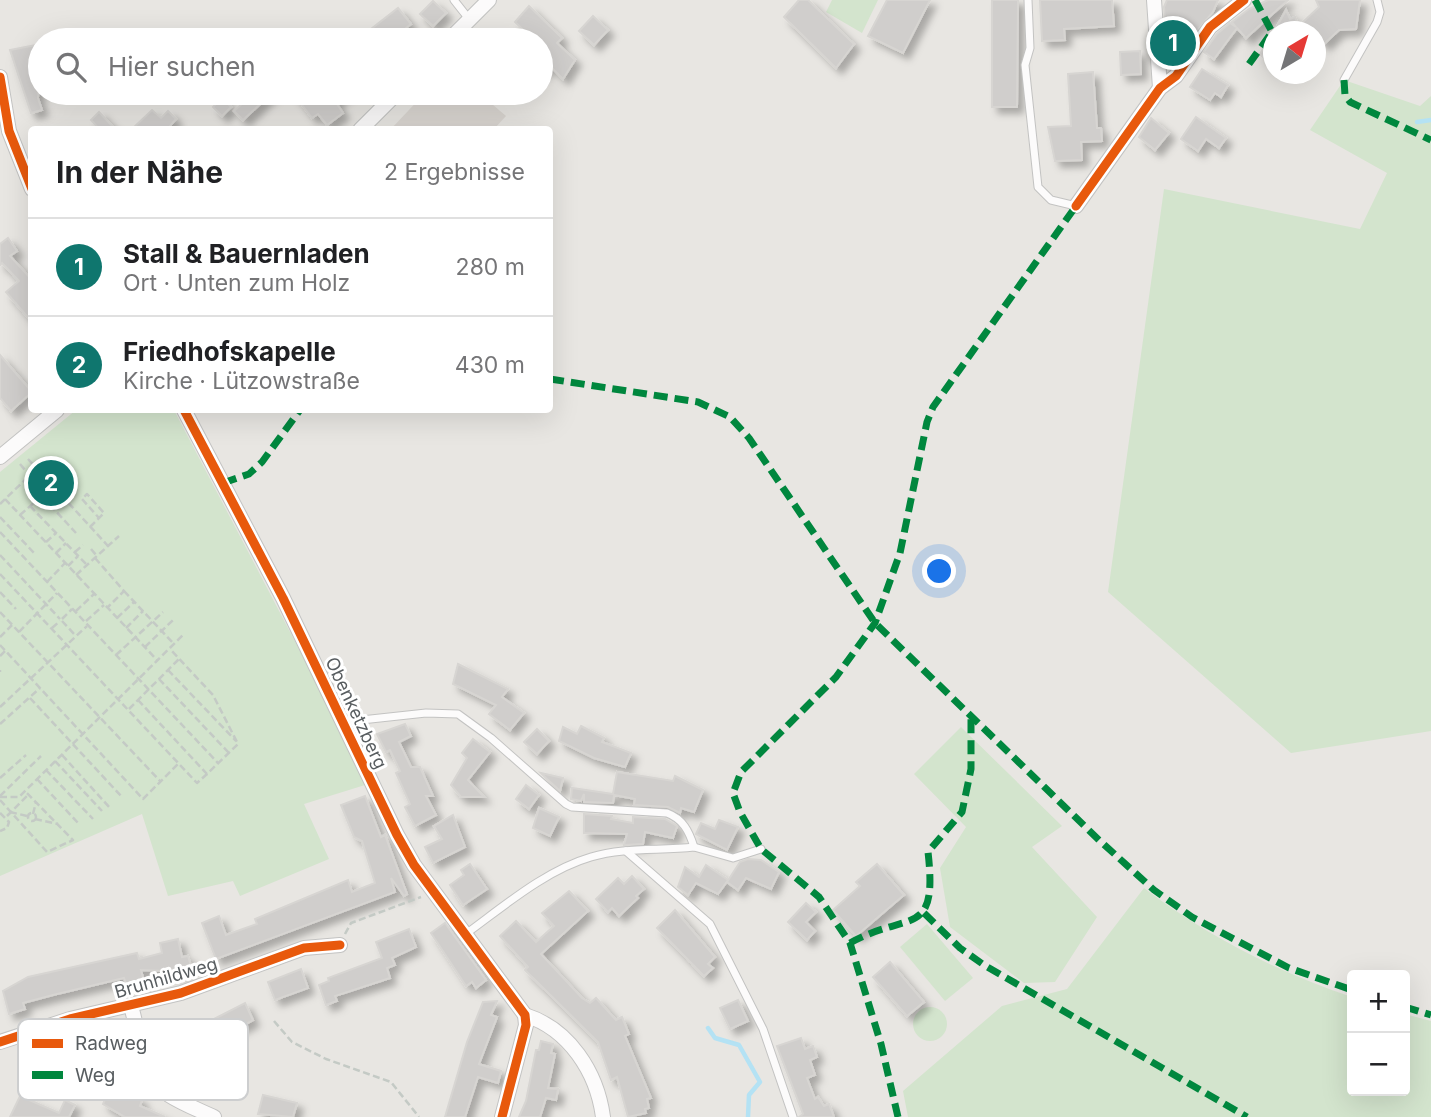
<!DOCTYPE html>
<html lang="de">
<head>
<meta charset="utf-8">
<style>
	body { margin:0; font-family:Inter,sans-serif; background:#f2f2f2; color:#202124 }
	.controls { position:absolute; right:21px; bottom:21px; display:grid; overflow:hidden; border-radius:7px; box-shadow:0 7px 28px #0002 }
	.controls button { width:63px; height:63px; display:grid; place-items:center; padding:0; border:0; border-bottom:2px solid #e0e0e0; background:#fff; color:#202124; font:35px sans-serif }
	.compass { position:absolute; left:1263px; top:21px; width:63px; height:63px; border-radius:50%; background:#fff; box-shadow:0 7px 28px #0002; rotate:38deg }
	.you { position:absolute; left:940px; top:572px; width:24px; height:24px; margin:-18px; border:5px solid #fff; border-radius:50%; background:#1a73e8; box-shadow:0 0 0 10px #1a73e833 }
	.badge { display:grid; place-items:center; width:46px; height:46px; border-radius:50%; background:#0f766e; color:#fff; font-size:23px; font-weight:700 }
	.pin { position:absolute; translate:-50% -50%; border:4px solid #fff; box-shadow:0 2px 7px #0006 }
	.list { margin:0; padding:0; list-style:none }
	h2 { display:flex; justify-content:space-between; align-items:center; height:91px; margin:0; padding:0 28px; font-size:30px }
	h2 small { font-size:23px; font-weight:400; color:#757577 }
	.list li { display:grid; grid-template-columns:46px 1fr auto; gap:21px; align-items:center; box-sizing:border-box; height:98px; padding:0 28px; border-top:2px solid #e0e0e0 }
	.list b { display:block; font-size:26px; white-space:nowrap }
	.list p { margin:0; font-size:23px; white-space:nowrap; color:#757577 }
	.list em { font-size:23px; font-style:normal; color:#757577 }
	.icon { flex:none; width:38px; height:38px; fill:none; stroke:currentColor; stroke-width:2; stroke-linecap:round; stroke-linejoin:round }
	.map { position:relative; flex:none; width:1431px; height:1117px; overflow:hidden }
	.search { position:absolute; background:#fff; box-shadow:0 7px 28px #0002; left:28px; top:28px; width:525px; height:77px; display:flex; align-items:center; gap:18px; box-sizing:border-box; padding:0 24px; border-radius:38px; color:#757577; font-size:26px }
	.panel { position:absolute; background:#fff; box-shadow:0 7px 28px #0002; left:28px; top:126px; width:525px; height:287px; border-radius:7px }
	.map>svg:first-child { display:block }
</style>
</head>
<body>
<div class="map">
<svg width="1431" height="1117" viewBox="0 0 1431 1117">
	<defs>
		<filter id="shadow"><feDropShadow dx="6" dy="6" stdDeviation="3.5" flood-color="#0004"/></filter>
	</defs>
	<rect width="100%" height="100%" fill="#e8e6e2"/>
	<polygon fill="#dad6d1" points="425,93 479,93 506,116 494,129 391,129"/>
	<g fill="#d3e4cd">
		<polygon points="832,0 878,0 862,33 826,12"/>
		<polygon points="1344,80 1420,106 1431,96 1431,731 1291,753 1108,592 1164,189 1360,229 1387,173 1310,130"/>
		<polygon points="76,410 174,410 335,718 365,785 304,804 329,859 240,896 233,881 168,896 142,814 0,876 0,472"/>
		<polygon points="961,727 1062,826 1032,847 1097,917 1055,982 1024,983 950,927 940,868 966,827 914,774"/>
		<path d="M1144 888C1207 936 1277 972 1352 997V1091H1405V1014L1431 1021V1117H908L903 1091 1002 1006 1067 989Z"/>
		<polygon points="927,924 973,978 945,1001 900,947"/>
		<circle cx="930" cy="1024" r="17"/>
	</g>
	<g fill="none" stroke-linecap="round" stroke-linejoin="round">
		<g stroke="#b4e2f4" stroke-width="4.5">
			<polyline points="1417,122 1431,120"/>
			<polyline points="708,1028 715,1038 739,1045 760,1082 749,1095 748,1117"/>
		</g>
	</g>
	<g fill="#d0cecc" stroke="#d7d5d2" stroke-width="2" filter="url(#shadow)">
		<polygon points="799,0 808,0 854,44 836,68 784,17"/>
		<polygon points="887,0 930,0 903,53 868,36"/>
		<polygon points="992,0 1018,0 1017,107 992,107"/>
		<polygon points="1040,0 1112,0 1114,26 1064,29 1065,40 1042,41"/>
		<polygon points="1167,0 1218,0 1213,12 1191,38 1182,32 1176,55 1167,52 1169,31 1166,30 1164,7"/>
		<polygon points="1268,0 1288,0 1246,38 1237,28 1214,59 1204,52 1217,34 1230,23 1236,27 1232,22 1249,9"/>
		<polygon points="1316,0 1360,0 1356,29 1339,30 1324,44 1303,22 1319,7"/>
		<polygon points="433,1 446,13 433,26 420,14"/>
		<polygon points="529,6 562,38 557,43 575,60 563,79 549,65 541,73 541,40 534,40 515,22"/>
		<polygon points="398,8 411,24 391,40 372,40 366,33"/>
		<polygon points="1286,10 1290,19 1295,17 1301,32 1274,32"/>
		<polygon points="593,16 608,30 594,45 579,31"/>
		<polygon points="1273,32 1273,68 1260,54"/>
		<polygon points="36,45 40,68 38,98 42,110 31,113 10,50"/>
		<polygon points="1140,51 1141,74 1121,75 1120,52"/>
		<polygon points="1202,69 1228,85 1221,97 1215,93 1210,100 1190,87"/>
		<polygon points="1093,72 1097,128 1101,128 1102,141 1081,142 1082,160 1055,161 1048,127 1071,126 1068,74"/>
		<polygon points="254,93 272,93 243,120 234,111"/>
		<polygon points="293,93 346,93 335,101 343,113 327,125 318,114 312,118"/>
		<polygon points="222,98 231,107 222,116 213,107"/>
		<polygon points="152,110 161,118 168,111 176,119 170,126 173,130 131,130"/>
		<polygon points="99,112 116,130 100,130 91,120"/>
		<polygon points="1196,117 1226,138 1219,148 1206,139 1198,151 1181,139"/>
		<polygon points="1151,118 1169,133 1155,150 1139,137"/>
		<polygon points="8,238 17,251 10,256 32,280 32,322 6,292 19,281 2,263 0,265 0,244"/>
		<polygon points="0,355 32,392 11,411 0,398"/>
		<polygon points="49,465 68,487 53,501 34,479"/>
		<polygon points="458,664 508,689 502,697 524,713 510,730 489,714 496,705 453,684"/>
		<polygon points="405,724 411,736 399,742 411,767 420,767 433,796 426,796 436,815 415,826 405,807 410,804 396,773 400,771 390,750 386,752 377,734"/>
		<polygon points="581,726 604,738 602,742 631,753 625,767 594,758 559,741 563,727 577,734"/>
		<polygon points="537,729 549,741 537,754 524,742"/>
		<polygon points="473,739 490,752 468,780 484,797 461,797 451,785 467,758 462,753"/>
		<polygon points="617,772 673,781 675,776 703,790 694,812 681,808 680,813 668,807 634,805 635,799 614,795 613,803 584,802 584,794 581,801 571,799 572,788 613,794"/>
		<polygon points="541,773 563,778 560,791 547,779"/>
		<polygon points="526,785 539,795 529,809 516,799"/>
		<polygon points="365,796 381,837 385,835 407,894 404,896 391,878 395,892 216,959 202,923 219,916 226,935 257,924 255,919 348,880 352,892 375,883 362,841 354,837 341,805"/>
		<polygon points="539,808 559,817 550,836 533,828"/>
		<polygon points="584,814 612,816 611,819 633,823 633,817 665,819 677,826 673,838 645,832 643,844 624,845 627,834 584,833"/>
		<polygon points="453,815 465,847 433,863 425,847 442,839 434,826"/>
		<polygon points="719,820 738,827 727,850 696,834 701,823 715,829"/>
		<polygon points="748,859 761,860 779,872 771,889 746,878 738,890 727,882 740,862"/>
		<polygon points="470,864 487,889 463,905 450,885 464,875 461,870"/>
		<polygon points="877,864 904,895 856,936 833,910 860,886 856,882"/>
		<polygon points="706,865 728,880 718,894 696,883 688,895 678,887 685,867 699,877"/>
		<polygon points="632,876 644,889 636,896 638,898 619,916 612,908 608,912 596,899 618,878 624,884"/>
		<polygon points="569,891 588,911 541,954 582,998 590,1003 596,998 616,1020 622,1017 629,1034 625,1036 651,1098 647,1099 649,1108 645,1109 646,1113 628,1117 617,1077 611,1080 598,1042 525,970 528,967 500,936 516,921 536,942 554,926 542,913"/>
		<polygon points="806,903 816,912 806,922 815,931 807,940 788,922"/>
		<polygon points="675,910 715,957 708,964 713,968 704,976 657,928"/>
		<polygon points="445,923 486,980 476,988 472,982 466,986 431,933"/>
		<polygon points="409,929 416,947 392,958 395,965 387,968 390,978 335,996 337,1001 326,1005 319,985 329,981 328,978 382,958 376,942"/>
		<polygon points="178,939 182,957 188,956 191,966 184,968 185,972 166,975 165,971 141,970 144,981 126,984 124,978 53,995 23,1003 25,1009 9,1014 3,991 28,977 137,953 139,959 162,953 160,943"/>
		<polygon points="890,962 924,1002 907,1016 873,977"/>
		<polygon points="301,969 308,988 275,1000 268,982"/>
		<polygon points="738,1000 748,1021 730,1029 720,1008"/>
		<polygon points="497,1001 491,1015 497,1017 479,1064 501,1071 498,1083 478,1077 465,1117 445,1117 467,1042 483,1002"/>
		<polygon points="245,1003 253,1020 223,1037 214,1019"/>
		<polygon points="801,1038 805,1049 813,1046 817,1057 810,1060 815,1075 807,1078 815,1099 818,1097 824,1106 829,1104 834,1117 799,1117 803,1114 777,1046"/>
		<polygon points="541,1041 553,1044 551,1053 555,1054 548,1088 558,1089 556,1100 546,1098 540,1117 519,1117 526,1101 536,1050 539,1050"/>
		<polygon points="111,1086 142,1100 140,1106 165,1117 125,1117 103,1104"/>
		<polygon points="263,1095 297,1103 293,1117 258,1114"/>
		<polygon points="20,1096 59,1113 65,1100 75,1105 69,1117 10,1117"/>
	</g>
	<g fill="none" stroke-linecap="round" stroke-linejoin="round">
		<g stroke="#c3c3c2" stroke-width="9">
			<g id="lane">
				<polyline points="454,0 469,19"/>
				<polyline points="1028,0 1030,48 1025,65 1038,187 1051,200 1076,206"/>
				<polyline points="1344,80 1377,22 1380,12 1377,0"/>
				<path d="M343 722 426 713 458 714 491 738 566 804 572 807 667 813C683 819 689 831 694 847 660 851 624 847 591 857 546 870 504 906 467 933"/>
				<polyline points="694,847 733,858 761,849"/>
				<polyline points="626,851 710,924 763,1029 793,1117"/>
			</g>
		</g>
		<g stroke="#c3c3c2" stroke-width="16">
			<g id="street">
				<polyline points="1154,0 1160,88"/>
				<polyline points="449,40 489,0"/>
				<polyline points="0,77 9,131 32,189"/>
				<polyline points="360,130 397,93"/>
				<polyline points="1076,206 1160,88 1176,76 1210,27 1244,0"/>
				<polyline points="184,410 283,598 397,835 414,865 525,1015 526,1025 502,1117"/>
				<polyline points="0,457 57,410"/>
				<path d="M131 1006C139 1034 144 1077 169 1095 183 1104 199 1110 214 1117"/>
				<path d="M525 1015C569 1029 597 1072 603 1117"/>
				<polyline points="0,1042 70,1019 181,993 304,948 340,945"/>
			</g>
		</g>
		<g stroke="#c4cac5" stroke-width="2.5" stroke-dasharray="7 3.5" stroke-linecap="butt">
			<polyline points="28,459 41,473"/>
			<polyline points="20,464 54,505 63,497 108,546"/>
			<polyline points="5,499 157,660"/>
			<polyline points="0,504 28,477"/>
			<polyline points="54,505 52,507 76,533"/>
			<polyline points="30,506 87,565"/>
			<polyline points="20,515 44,494"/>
			<polyline points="0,517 35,554"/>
			<polyline points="90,527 104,513 87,494 82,499 99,518"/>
			<polyline points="0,532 218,763"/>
			<polyline points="46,542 56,533"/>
			<polyline points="91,549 97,556"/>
			<polyline points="75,552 83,545"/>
			<polyline points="56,553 66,543"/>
			<polyline points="0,555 60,619"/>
			<polyline points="95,558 124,591 108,607"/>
			<polyline points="68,566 78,556"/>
			<polyline points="0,574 197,783 207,774"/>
			<polyline points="76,575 119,536"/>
			<polyline points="47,582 65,563"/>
			<polyline points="124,591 174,644"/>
			<polyline points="0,592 16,609"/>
			<polyline points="76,611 94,594"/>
			<polyline points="0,612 161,782"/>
			<polyline points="117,618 134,602"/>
			<polyline points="62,619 72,609"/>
			<polyline points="62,621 76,636"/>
			<polyline points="86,621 104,605"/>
			<polyline points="52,628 60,621"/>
			<polyline points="126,628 143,611"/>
			<polyline points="19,632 57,593"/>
			<polyline points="0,637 12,625"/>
			<polyline points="0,645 143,799 179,763"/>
			<polyline points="145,647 173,620"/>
			<polyline points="116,655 163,612"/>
			<polyline points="0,656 5,651"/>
			<polyline points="0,670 0,672"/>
			<polyline points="168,670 236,741"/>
			<polyline points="159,679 229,753"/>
			<polyline points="30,698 122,797"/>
			<polyline points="138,700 207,774 238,744 213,695 170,649"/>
			<polyline points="0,707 87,626"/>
			<polyline points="129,709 180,658"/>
			<polyline points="0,724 40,688"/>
			<polyline points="62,755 110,808"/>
			<polyline points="55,761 102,811"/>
			<polyline points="46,770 93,819"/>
			<polyline points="0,778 26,755"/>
			<polyline points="37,779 79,824"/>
			<polyline points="0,796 41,756"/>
			<polyline points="0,797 19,797 184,634"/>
			<polyline points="0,800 47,852 73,840 25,791"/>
			<polyline points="10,812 27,816"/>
			<polyline points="0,813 9,822 7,828 0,831"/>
			<circle cx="32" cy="817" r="4"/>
			<polyline points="33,814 36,802"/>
			<polyline points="7,816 29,794"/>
			<polyline points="35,819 58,824"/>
			<polyline points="345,934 351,923 421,897"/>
			<polyline points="274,1021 292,1042 326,1059 391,1082 419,1117"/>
		</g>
		<use href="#lane" stroke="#fcfbfb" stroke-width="7"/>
		<use href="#street" stroke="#fcfbfb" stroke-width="14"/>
		<g stroke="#00873e" stroke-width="7" stroke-dasharray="14 7" stroke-linecap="butt">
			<polyline points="1249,64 1272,32 1255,0"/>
			<polyline points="1344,80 1345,95 1350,102 1431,140"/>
			<polyline points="550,379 698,402 730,417 749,438 875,623 1099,840 1154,890 1192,917 1289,968 1352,990"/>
			<polyline points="223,483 249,474 262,462 300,410"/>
			<polyline points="924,913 960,948 984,965 1247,1117"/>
			<path d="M850 943C909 910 938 940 928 852L962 812 971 769V715"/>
			<polyline points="1405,1007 1431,1015"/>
			<polyline points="898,1117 881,1044 850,943 819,897 761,849 740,812 733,793 741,772 836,677 875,623 900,553 927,422 933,407 1076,206"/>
		</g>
		<g stroke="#fff" stroke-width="13">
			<g id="cycleway">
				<polyline points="0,77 9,131 32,189"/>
				<polyline points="1076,206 1160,88 1176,76 1210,27 1244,0"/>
				<polyline points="184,410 283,598 397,835 414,865 525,1015 526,1025 502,1117"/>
				<polyline points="0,1042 70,1019 181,993 304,948 340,945"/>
			</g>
		</g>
		<use href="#cycleway" stroke="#e8590c" stroke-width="9"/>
	</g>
	<g text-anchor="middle" stroke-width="6" stroke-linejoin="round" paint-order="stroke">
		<g font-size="18" fill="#585d60" stroke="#fff">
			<text transform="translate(356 713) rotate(65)" y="6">Obenketzberg</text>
			<text transform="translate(166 978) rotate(-16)" y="6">Brunhildweg</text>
		</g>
	</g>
	<rect x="18" y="1019" width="230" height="81" rx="10" fill="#fff" stroke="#cdcecf" stroke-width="2"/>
	<rect x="32" y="1039" width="31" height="9" fill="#e8590c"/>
	<rect x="32" y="1071" width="31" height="8" fill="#00873e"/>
	<g font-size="19" fill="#585d60">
		<text x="75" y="1050">Radweg</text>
		<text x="75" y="1082">Weg</text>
	</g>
</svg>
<div class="controls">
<button>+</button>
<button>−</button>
</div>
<svg class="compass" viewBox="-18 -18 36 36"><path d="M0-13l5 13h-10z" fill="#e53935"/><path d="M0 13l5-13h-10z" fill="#757577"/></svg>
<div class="you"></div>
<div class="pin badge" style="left:1173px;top:43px">1</div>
<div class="pin badge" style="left:51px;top:483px">2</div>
<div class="search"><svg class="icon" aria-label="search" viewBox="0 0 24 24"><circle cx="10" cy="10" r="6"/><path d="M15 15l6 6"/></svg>Hier suchen</div>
<section class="panel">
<h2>In der Nähe<small>2 Ergebnisse</small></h2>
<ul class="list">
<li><span class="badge">1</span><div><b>Stall &amp; Bauernladen</b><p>Ort · Unten zum Holz</p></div><em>280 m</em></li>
<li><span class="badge">2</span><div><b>Friedhofskapelle</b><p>Kirche · Lützowstraße</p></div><em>430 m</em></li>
</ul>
</section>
</div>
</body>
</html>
